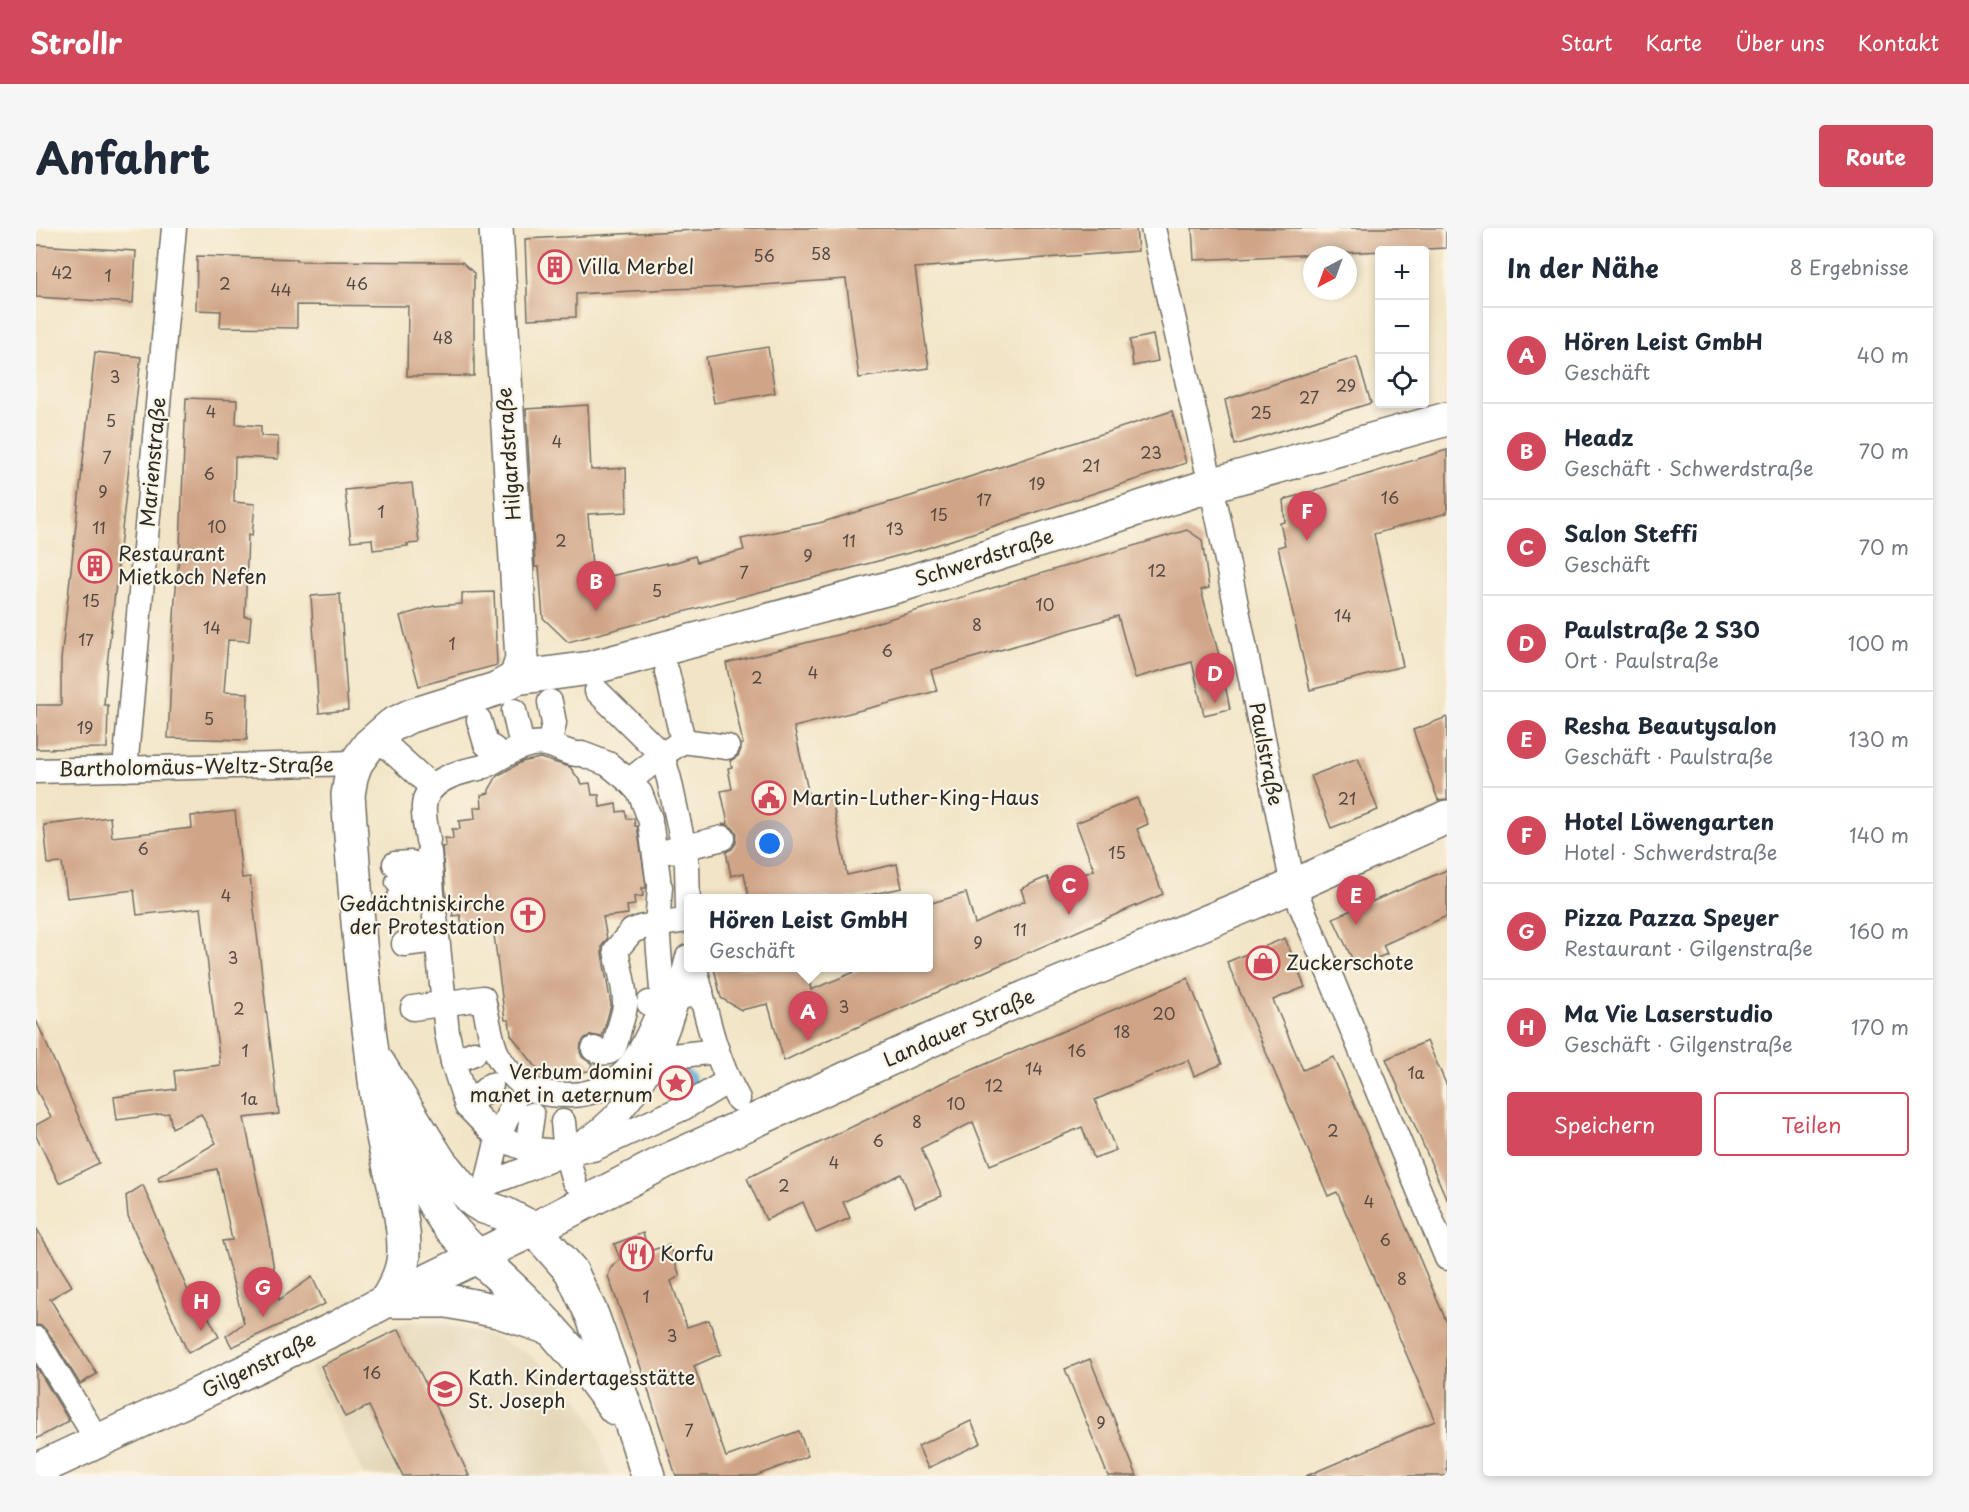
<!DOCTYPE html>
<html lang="de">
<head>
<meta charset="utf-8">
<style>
	body { margin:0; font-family:"Playpen Sans",sans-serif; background:#f6f6f7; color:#1f2937 }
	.controls { position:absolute; right:18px; top:18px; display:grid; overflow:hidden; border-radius:6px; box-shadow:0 3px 9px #0003 }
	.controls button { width:54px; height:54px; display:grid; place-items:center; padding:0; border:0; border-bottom:2px solid #e0e1e3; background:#fff; color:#1f2937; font:30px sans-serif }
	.compass { position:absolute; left:1267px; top:18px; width:54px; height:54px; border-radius:50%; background:#fff; box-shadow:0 3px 9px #0003; rotate:221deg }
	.you { position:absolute; left:734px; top:616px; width:21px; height:21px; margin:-15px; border:4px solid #fff; border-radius:50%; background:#1a73e8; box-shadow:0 0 0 9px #1a73e833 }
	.badge { display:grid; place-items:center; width:39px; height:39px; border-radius:50%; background:#d1495b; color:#fff; font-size:20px; font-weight:700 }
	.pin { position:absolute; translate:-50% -50px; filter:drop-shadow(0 2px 3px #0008) }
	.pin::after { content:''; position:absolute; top:32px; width:21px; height:18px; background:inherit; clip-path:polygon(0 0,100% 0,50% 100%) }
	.popup { position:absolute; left:648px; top:666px; width:249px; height:78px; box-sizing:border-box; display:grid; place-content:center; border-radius:6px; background:#fff; filter:drop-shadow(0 2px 4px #0005); font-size:20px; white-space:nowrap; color:#747a83 }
	.popup b { font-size:22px; color:#1f2937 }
	.popup::after { content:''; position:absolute; left:50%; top:100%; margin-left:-12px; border:12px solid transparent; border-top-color:#fff }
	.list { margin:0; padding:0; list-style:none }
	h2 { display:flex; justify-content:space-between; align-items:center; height:78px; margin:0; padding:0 24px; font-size:26px }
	h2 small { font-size:20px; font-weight:400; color:#747a83 }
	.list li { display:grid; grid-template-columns:39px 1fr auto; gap:18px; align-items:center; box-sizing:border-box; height:96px; padding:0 24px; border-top:2px solid #e0e1e3 }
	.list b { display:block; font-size:22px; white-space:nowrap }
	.list p { margin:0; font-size:20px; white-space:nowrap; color:#747a83 }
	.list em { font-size:20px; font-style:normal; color:#747a83 }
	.actions { display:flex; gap:12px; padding:18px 24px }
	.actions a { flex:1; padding:14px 0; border:2px solid #d1495b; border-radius:6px; text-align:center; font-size:21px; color:#d1495b }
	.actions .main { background:#d1495b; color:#fff }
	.icon { flex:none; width:33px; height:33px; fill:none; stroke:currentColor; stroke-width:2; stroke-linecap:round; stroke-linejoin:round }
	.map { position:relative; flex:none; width:1411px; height:1248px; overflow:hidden; border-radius:6px }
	header { display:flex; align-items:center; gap:36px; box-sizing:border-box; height:84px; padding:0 30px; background:#d1495b; color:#fff }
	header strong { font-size:28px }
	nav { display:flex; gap:33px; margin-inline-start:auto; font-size:21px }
	.intro { display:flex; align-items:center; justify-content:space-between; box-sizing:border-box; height:144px; padding:0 36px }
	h1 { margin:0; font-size:42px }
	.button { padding:15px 27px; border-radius:6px; background:#d1495b; color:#fff; font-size:21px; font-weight:700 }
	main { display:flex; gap:36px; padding:0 36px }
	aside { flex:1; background:#fff; border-radius:6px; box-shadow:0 3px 9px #0003 }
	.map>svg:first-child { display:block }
</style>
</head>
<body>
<header>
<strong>Strollr</strong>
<nav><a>Start</a><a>Karte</a><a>Über uns</a><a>Kontakt</a></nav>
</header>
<div class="intro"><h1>Anfahrt</h1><a class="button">Route</a></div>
<main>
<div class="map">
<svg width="1411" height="1248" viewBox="0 0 1411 1248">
	<rect width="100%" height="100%" fill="#fcf5e5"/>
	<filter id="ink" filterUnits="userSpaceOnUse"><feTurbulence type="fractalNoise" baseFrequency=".0167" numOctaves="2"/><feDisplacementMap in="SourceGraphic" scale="12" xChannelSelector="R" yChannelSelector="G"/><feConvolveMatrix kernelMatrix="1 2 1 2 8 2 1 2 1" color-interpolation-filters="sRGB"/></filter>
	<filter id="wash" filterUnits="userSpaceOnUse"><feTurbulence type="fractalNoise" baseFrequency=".008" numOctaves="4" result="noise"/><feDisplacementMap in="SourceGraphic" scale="24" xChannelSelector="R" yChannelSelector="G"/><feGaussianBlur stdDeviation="1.35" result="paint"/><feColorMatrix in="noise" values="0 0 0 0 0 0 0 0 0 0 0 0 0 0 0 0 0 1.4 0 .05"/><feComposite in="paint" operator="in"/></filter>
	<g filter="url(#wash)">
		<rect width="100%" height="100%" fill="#f2e5c7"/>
		<g fill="#e3d6b7">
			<polygon points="371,1094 412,1096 458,1110 492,1126 520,1148 545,1174 559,1200 575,1248 328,1248 275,1140"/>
			<polygon points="0,1115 62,1214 0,1242"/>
		</g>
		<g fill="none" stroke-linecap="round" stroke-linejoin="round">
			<path stroke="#56add3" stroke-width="9" d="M628 838 645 841 655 849C658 867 645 875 631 863V856"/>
		</g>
		<g id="blocks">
			<g fill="#d0a486">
				<polygon points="698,0 1100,0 1102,23 879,40 893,140 823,150 810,51 697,59 635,61 540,66 540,89 492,91 489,11"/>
				<polygon points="1156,0 1410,0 1410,20 1158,32"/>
				<polygon points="0,17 100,23 97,75 0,69"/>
				<polygon points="161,28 261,31 261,33 426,34 438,45 438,148 371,148 372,78 261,77 261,100 184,99 185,83 160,82"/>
				<polygon points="1117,107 1122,133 1097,138 1094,112"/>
				<polygon points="732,119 739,165 678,175 670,129"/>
				<polygon points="59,124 105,129 71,437 68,477 72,477 71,520 0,521 0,477 25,477 25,432"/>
				<polygon points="1321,129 1335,175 1199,217 1189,172"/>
				<polygon points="150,170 201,172 200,196 225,198 225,208 242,209 242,231 199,229 198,274 219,276 216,308 212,307 209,389 215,389 213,413 192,412 188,464 212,465 211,512 132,510 139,371 144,318"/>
				<polygon points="552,177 555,242 590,240 591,284 552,286 557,352 631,335 631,337 659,328 661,334 708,322 705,311 783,295 875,268 1136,183 1150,235 888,321 532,414 507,390 503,339 499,339 490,181"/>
				<polygon points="1411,222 1411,285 1338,306 1367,438 1274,462 1242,319 1249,317 1244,295 1249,294 1247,272"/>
				<polygon points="376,255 383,315 371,316 372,318 337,322 336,311 315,313 309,262"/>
				<polygon points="1151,302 1166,312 1173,360 1165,362 1183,427 1194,481 1168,487 1156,434 1099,450 1082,388 895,442 901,463 758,499 774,572 795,567 811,647 861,636 866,660 818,670 713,670 708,645 695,648 690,624 696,621 700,615 701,606 697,600 692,597 686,596 692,595 685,563 696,561 692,540 696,539 694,533 702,528 705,521 705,516 707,516 690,435 809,405 809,404"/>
				<polygon points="458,364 461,437 383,458 364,388 398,378 426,376 426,365"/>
				<polygon points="304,366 312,482 283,485 275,368"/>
				<polygon points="1411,489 1411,571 1402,572 1377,502"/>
				<polygon points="504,530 534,539 546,556 554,555 556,567 563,567 564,579 580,576 581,584 589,583 591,591 598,590 599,598 601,598 610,657 610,660 606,660 607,668 598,669 599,677 591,678 592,686 567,689 571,711 566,718 566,725 575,777 566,809 555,807 549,810 545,816 544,824 546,829 556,836 553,843 507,848 475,807 473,792 469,792 457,699 434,703 434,694 426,696 424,687 417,688 416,680 411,681 406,619 410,618 409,610 417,611 416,601 424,601 423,593 439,591 438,579 446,579 445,567 453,565 453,562 461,548 486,534"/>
				<polygon points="1322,530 1342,582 1295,600 1275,548"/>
				<polygon points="1101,570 1112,596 1101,601 1127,666 787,814 748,833 732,776 705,782 685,770 678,740 771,740 775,762 828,740 892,740 892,676 930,665 939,696 989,673 985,661 997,655 1011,649 1016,660 1058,642 1040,595"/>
				<polygon points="199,583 206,650 214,649 243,886 208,890 232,1005 243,1072 276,1049 289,1076 196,1119 190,1108 208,1095 186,1013 196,1012 181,941 123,953 122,949 180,915 165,886 136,900 133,885 81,892 78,869 140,861 138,843 184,837 165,680 101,687 98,662 31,670 26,635 12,636 8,597 74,589 76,609 156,600 155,588"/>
				<polygon points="1411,642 1411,688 1347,717 1351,726 1320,739 1297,690"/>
				<polygon points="1249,710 1269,759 1237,772 1267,842 1298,829 1411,1095 1411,1248 1270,1248 1399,1193 1301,964 1292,968 1191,734"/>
				<polygon points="1152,750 1186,836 1158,848 1152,832 1059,872 1080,922 1058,930 1046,899 954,937 937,894 885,920 906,968 879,979 865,946 807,974 814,990 780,1005 767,974 730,992 711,950 910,853"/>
				<polygon points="0,792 63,935 23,955 0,908 0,897 15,889 0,861"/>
				<polygon points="1391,813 1411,858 1411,972 1350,831"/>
				<polygon points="107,957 152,1063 157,1060 183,1109 152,1125 92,988 90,968"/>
				<polygon points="0,1000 36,1058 14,1071 61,1146 44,1156 12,1104 6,1098 0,1097"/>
				<polygon points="607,1005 613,1023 633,1017 644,1048 635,1053 651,1099 673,1092 685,1126 658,1138 690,1229 763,1203 772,1228 719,1248 640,1248 605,1140 572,1048 575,1040 584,1031 578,1016"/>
				<polygon points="363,1101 394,1165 433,1248 367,1248 333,1178 309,1189 285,1138"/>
				<polygon points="1054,1131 1101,1248 1072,1248 1029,1141"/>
				<polygon points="0,1138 33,1193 0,1211"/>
				<polygon points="935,1193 945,1215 892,1240 882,1218"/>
			</g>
		</g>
	</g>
	<g filter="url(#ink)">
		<use href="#blocks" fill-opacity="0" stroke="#716c62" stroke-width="1.5"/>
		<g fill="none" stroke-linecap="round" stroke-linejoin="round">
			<g stroke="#716c62" stroke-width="27">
				<g id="street">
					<polyline points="1117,0 1183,293 1257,658 1411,1030"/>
					<polyline points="561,463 626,527 633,551 648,620 651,637 652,680"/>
					<polyline points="514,474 518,495 516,504"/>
					<polyline points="478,483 483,505"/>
					<polyline points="443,492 450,516 458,521"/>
					<polyline points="647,513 691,519"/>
					<polyline points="354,521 396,559"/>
					<polyline points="546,526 572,536 593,553 626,527 647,513 631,444"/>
					<path d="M449 538C469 528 490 510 514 517 524 520 530 525 541 526"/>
					<polyline points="89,541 138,0"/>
					<polyline points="0,543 320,535"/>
					<polyline points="593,553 604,565 614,591"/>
					<polyline points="615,599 622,650"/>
					<path d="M392 612C390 601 387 589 388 578 390 552 422 544 443 540"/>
					<polyline points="633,623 687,610"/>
					<polyline points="393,624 397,678"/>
					<polyline points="359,636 375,635"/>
					<polyline points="362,654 377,652"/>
					<polyline points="363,671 379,669"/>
					<polyline points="399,689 411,805 417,834 431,878 462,910 491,921 530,925 557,921 649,879 692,853"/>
					<polyline points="368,716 401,712"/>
					<path d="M661 748C671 790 680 832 702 871"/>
					<polyline points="613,775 627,775 621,697 624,659"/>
					<path d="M377 780 447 770C450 785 453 800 457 815 462 835 483 859 503 864 513 867 525 867 535 867 556 866 575 858 589 844 606 825 616 797 627 775L665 763"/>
					<path d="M558 821C578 831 579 818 583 801 585 794 588 786 589 778 590 762 583 739 580 722L596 703 607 699 652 692"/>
					<polyline points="613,826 619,830 681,823"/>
					<polyline points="417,834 438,825"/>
					<polyline points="431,878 455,857"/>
					<polyline points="527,894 530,925 538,953"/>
					<polyline points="491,921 496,887"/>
					<path d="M451 956C477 946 504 937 528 925 605 889 634 806 652 729"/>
					<polyline points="451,956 462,910 477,876"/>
					<polyline points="0,1111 62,1213"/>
				</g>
			</g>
			<g stroke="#716c62" stroke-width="36">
				<g id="secondary">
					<polyline points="460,0 486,431 480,450"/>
					<polyline points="342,835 404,934 422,956 438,973 448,979 469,986 498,1001 535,1043 556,1087 600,1209 612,1248"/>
					<path d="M357 904C378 932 389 966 410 994 431 1021 463 1047 488 1072 521 1105 551 1141 579 1180"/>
					<path d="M350 1073C360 1056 368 1042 368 1022 368 981 352 942 346 902 341 876 339 851 336 825 325 740 318 653 312 567L315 549 320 535 333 517 356 497 374 488 460 461 480 450 555 440 868 356 1175 257 1411 191"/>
					<polyline points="358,1073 412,1073 462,1083 510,1099"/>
					<polyline points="0,1242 148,1173 302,1099 350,1073 498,1001 628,934 967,779 1257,658 1411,589"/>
				</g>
			</g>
			<use href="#street" stroke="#fff" stroke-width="24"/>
			<use href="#secondary" stroke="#fff" stroke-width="33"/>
		</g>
	</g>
	<defs>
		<g id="building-ring" transform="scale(1.725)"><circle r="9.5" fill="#fcf5e5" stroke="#d1495b" stroke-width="1.5"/><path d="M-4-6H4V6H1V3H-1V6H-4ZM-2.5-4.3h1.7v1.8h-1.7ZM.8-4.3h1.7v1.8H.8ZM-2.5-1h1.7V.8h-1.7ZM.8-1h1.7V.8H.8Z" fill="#d1495b"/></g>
		<g id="civic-ring" transform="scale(1.725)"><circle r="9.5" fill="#fcf5e5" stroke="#d1495b" stroke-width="1.5"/><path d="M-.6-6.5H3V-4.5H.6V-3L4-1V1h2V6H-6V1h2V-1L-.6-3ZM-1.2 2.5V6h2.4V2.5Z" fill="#d1495b"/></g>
		<g id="church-ring" transform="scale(1.725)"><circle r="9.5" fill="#fcf5e5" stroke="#d1495b" stroke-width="1.5"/><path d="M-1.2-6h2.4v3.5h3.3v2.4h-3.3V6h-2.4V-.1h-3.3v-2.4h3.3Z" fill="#d1495b"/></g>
		<g id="shop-ring" transform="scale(1.725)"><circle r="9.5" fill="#fcf5e5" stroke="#d1495b" stroke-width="1.5"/><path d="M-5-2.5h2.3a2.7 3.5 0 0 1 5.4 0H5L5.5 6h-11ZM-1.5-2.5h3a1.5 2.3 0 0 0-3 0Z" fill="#d1495b"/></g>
		<g id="sight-ring" transform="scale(1.725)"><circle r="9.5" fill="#fcf5e5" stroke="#d1495b" stroke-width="1.5"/><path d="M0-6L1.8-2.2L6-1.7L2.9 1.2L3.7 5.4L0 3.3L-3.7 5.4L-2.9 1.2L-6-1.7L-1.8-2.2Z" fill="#d1495b"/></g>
		<g id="restaurant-ring" transform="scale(1.725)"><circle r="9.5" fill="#fcf5e5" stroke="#d1495b" stroke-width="1.5"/><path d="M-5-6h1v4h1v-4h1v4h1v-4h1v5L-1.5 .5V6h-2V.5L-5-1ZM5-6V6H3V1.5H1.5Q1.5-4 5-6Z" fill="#d1495b"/></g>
		<g id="school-ring" transform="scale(1.725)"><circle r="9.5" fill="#fcf5e5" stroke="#d1495b" stroke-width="1.5"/><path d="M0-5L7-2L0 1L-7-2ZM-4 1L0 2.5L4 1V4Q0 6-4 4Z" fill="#d1495b"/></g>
	</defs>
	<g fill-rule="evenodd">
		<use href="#building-ring" x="519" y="39"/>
		<use href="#building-ring" x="59" y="338"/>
		<use href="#civic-ring" x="733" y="570"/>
		<use href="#church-ring" x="492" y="687"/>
		<use href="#shop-ring" x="1227" y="735"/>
		<use href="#sight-ring" x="640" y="855"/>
		<use href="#restaurant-ring" x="601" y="1026"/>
		<use href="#school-ring" x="409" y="1161"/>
	</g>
	<g text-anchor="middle" stroke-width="4.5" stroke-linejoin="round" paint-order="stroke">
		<g font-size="16" fill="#544942">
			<text x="785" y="32">58</text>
			<text x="728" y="34">56</text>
			<text x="26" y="51">42</text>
			<text x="72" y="54">1</text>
			<text x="189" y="62">2</text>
			<text x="321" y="62">46</text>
			<text x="245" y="68">44</text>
			<text x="407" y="116">48</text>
			<text x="79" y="155">3</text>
			<text x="1310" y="164">29</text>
			<text x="1273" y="176">27</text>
			<text x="175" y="190">4</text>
			<text x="1225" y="191">25</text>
			<text x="75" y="199">5</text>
			<text x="521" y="220">4</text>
			<text x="1115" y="231">23</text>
			<text x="71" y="236">7</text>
			<text x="1055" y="244">21</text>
			<text x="173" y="252">6</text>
			<text x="1001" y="262">19</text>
			<text x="67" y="270">9</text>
			<text x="1354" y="276">16</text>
			<text x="948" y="278">17</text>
			<text x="345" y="290">1</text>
			<text x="903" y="293">15</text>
			<text x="181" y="305">10</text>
			<text x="63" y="306">11</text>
			<text x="859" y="307">13</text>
			<text x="525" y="319">2</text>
			<text x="813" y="319">11</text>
			<text x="772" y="334">9</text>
			<text x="1121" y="349">12</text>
			<text x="708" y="351">7</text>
			<text x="621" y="369">5</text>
			<text x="55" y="379">15</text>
			<text x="1009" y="383">10</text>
			<text x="1307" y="394">14</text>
			<text x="941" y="403">8</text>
			<text x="176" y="406">14</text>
			<text x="50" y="418">17</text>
			<text x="416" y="422">1</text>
			<text x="851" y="429">6</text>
			<text x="777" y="451">4</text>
			<text x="721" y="456">2</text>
			<text x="173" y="497">5</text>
			<text x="49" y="506">19</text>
			<text x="1311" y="577">21</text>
			<text x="107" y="627">6</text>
			<text x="1081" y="631">15</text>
			<text x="190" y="674">4</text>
			<text x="984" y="708">11</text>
			<text x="942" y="721">9</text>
			<text x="197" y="736">3</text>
			<text x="808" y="785">3</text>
			<text x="203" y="787">2</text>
			<text x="1128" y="792">20</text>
			<text x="1086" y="810">18</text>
			<text x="209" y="829">1</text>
			<text x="1041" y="829">16</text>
			<text x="998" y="847">14</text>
			<text x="1380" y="851">1a</text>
			<text x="958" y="864">12</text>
			<text x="213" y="877">1a</text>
			<text x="920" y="882">10</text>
			<text x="881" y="900">8</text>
			<text x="1297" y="909">2</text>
			<text x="842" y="919">6</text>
			<text x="798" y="941">4</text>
			<text x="748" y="964">2</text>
			<text x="1333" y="980">4</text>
			<text x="1349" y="1018">6</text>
			<text x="1366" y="1057">8</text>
			<text x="610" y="1075">1</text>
			<text x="636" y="1114">3</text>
			<text x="336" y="1151">16</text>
			<text x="1065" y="1201">9</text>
			<text x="653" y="1209">7</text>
		</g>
		<g font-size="20" fill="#2b2b2b" stroke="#fcf5e5" text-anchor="start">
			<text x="542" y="46">Villa Merbel</text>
			<text x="82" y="333">Restaurant<tspan x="82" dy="23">Mietkoch Nefen</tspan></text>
			<text x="756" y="577">Martin-Luther-King-Haus</text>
			<text x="469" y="683" text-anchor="end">Gedächtniskirche<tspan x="469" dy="23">der Protestation</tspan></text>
			<text x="1250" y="742">Zuckerschote</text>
			<text x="617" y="851" text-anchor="end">Verbum domini<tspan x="617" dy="23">manet in aeternum</tspan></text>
			<text x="624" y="1033">Korfu</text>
			<text x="432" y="1157">Kath. Kindertagesstätte<tspan x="432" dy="23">St. Joseph</tspan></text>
		</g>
		<g font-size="20" fill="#2b2b2b" stroke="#fcf5e5">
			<text transform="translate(473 226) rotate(-94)" y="7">Hilgardstraße</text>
			<text transform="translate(117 234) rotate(-85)" y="7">Marienstraße</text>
			<text transform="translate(948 330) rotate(-18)" y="7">Schwerdstraße</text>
			<text transform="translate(1230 526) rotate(79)" y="7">Paulstraße</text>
			<text transform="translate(160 539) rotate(-1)" y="7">Bartholomäus-Weltz-Straße</text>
			<text transform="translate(923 800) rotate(-24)" y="7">Landauer Straße</text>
			<text transform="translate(223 1137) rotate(-26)" y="7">Gilgenstraße</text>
		</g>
	</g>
</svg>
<div class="controls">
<button>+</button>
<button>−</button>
<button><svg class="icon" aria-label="locate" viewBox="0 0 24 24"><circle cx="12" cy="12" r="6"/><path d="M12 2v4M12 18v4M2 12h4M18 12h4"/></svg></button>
</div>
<svg class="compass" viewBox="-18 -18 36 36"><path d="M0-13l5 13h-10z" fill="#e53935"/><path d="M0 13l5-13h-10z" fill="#747a83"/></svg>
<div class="you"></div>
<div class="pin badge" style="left:772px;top:813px">A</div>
<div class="popup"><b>Hören Leist GmbH</b>Geschäft</div>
<div class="pin badge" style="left:560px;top:383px">B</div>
<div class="pin badge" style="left:1033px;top:687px">C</div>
<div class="pin badge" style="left:1179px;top:475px">D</div>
<div class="pin badge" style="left:1320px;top:697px">E</div>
<div class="pin badge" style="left:1271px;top:313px">F</div>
<div class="pin badge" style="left:227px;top:1089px">G</div>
<div class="pin badge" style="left:165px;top:1103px">H</div>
</div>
<aside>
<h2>In der Nähe<small>8 Ergebnisse</small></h2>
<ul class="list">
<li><span class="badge">A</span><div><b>Hören Leist GmbH</b><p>Geschäft</p></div><em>40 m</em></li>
<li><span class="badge">B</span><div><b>Headz</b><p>Geschäft · Schwerdstraße</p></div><em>70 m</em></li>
<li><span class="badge">C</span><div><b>Salon Steffi</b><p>Geschäft</p></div><em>70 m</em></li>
<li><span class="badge">D</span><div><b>Paulstraße 2 S30</b><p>Ort · Paulstraße</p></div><em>100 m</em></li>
<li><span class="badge">E</span><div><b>Resha Beautysalon</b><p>Geschäft · Paulstraße</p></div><em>130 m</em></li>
<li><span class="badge">F</span><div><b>Hotel Löwengarten</b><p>Hotel · Schwerdstraße</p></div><em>140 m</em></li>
<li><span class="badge">G</span><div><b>Pizza Pazza Speyer</b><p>Restaurant · Gilgenstraße</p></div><em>160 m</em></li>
<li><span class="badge">H</span><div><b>Ma Vie Laserstudio</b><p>Geschäft · Gilgenstraße</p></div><em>170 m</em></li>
</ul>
<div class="actions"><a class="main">Speichern</a><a>Teilen</a></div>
</aside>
</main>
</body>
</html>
